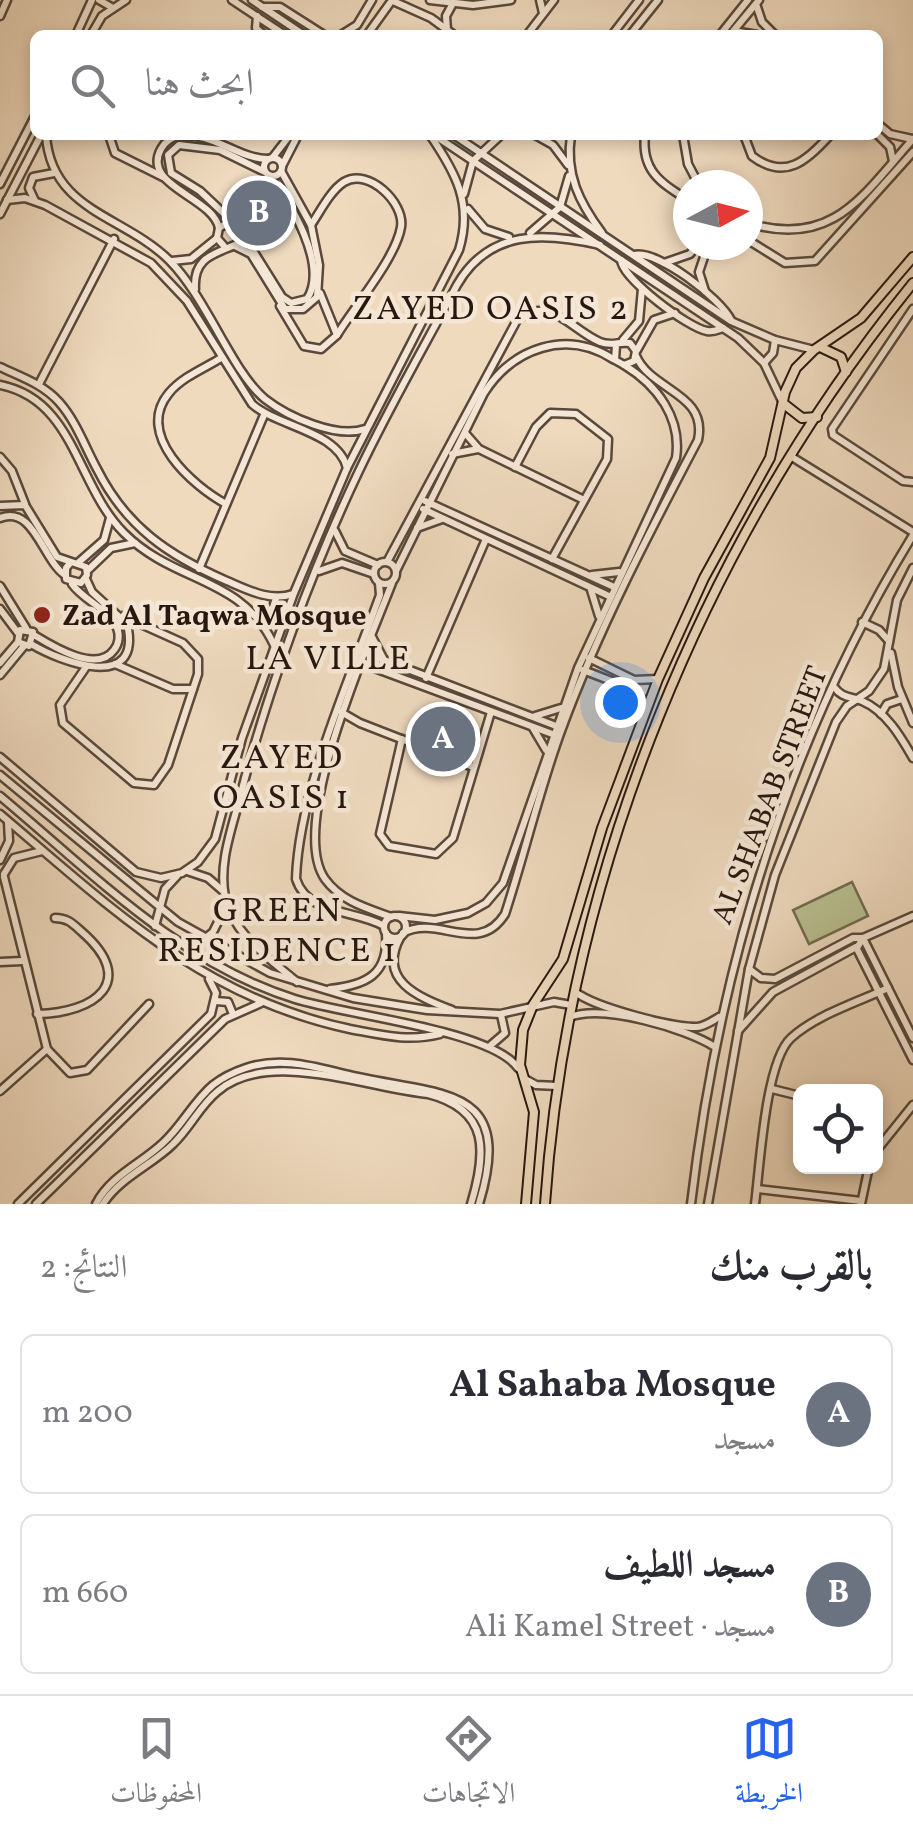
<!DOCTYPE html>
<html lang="ar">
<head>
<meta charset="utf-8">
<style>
	body { margin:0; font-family:Vollkorn,Amiri,serif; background:#f7f7f7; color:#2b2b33; direction:rtl }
	.controls { position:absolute; right:30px; bottom:30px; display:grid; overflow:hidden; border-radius:15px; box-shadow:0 5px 15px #0003 }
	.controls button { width:90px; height:90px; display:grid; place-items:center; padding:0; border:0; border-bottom:2px solid #e1e1e2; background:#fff; color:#2b2b33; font:50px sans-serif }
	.compass { position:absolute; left:673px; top:170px; width:90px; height:90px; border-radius:50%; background:#fff; box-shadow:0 5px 15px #0003; rotate:83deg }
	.you { position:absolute; left:620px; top:702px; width:35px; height:35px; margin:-25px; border:8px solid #fff; border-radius:50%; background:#1a73e8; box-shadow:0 0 0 15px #1a73e833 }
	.badge { display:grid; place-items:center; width:65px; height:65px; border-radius:50%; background:#2563eb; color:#fff; font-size:32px; font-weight:700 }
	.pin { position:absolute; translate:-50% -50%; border:5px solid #fff; box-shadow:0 2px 10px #0006 }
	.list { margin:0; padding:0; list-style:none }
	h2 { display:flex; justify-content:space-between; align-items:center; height:130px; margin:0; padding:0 40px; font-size:42px }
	h2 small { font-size:32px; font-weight:400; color:#7c7c81 }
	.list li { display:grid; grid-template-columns:65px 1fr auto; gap:30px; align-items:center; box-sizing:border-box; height:160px; margin:0 20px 20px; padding:0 20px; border:2px solid #e1e1e2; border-radius:15px }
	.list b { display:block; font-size:38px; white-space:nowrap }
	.list p { margin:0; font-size:32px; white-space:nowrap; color:#7c7c81 }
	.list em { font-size:32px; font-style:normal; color:#7c7c81 }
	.icon { flex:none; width:55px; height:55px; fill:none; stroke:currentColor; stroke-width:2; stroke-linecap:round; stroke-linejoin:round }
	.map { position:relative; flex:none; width:913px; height:1204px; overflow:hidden; direction:ltr }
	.search { position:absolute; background:#fff; box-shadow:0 5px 15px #0003; left:30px; right:30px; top:30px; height:110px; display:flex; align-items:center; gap:25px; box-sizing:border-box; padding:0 35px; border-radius:15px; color:#7c7c81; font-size:38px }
	.sheet { height:490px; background:#fff }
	nav { display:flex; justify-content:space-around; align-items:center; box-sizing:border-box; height:140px; border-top:2px solid #e1e1e2; background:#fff; font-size:28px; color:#7c7c81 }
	nav a { display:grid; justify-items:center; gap:5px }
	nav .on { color:#2563eb }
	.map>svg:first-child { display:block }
</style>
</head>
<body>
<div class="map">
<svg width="913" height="1204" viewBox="0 0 913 1204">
	<rect width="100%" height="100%" fill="#efdabe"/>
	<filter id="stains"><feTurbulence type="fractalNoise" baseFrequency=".002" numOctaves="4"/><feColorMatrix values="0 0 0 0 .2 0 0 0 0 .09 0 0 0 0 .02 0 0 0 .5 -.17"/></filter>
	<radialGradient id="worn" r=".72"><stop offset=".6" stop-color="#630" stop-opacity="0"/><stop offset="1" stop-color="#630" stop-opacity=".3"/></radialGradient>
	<polygon fill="#b9c092" stroke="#706c50" stroke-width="2.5" points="852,882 868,916 809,944 793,910"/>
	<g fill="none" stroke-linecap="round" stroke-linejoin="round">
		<g stroke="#59483b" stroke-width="11">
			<g id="minor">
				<polyline points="99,0 113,8"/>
				<polyline points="232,0 285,35"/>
				<polyline points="252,0 304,35"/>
				<polyline points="430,0 473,5 511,0"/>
				<polyline points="540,0 543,13"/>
				<polyline points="393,1 431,18 454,35"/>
				<polyline points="756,4 762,22 775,35"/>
				<polyline points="262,7 280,7 324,35"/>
				<polyline points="0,16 7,0"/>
				<polyline points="257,16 256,28 264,35"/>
				<polyline points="447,30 446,16 452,5"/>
				<polyline points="734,31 757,35"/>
				<polyline points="76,35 92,0"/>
				<polyline points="91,35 102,16 126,0"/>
				<polyline points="341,35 357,25 372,0"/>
				<polyline points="367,35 390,3"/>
				<polyline points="527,35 554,0"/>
				<polyline points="612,35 639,0"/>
				<polyline points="630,35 658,0"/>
				<polyline points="720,35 748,0"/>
				<polyline points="730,35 759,0"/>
				<polyline points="878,124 890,134 912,139"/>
				<path d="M46 135C51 211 123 215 169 260 207 298 232 372 265 399 288 417 337 439 365 429"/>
				<polyline points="109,135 115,153 163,177"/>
				<polyline points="434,135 738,338 764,363 782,401"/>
				<polyline points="454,135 731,321 775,340 814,350"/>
				<polyline points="535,135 553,145 568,165"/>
				<path d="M571 135C565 174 579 202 602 233"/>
				<path d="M645 135C641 171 661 183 688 200"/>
				<polyline points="683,135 688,164 699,185"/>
				<path d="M744 135 752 156C785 181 807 161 830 135"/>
				<polyline points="878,135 890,147 893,161"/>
				<polyline points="273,157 290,135"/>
				<circle cx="273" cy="167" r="9"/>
				<polyline points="282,166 298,135"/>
				<polyline points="0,184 35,116"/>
				<polyline points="464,194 473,161 501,135"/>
				<path d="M7 200 25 198 45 205 151 263 187 301 252 404C278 427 338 431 347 468"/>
				<polyline points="35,201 29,188 33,177 54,173"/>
				<polyline points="468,209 485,229 509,237"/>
				<polyline points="0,214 41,135"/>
				<path d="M748 223C833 249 863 195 913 139"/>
				<polyline points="236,225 200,191 171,173 168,155 179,145 220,150 265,172"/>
				<path d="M311 225C320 212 330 191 344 182 368 167 405 203 401 227 396 258 354 307 337 335"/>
				<path d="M219 228C213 197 141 186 161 149 165 142 171 137 179 136 212 131 238 159 268 159"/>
				<path d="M242 233 282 297 291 303 307 299C329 266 290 200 268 175"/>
				<polyline points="530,233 560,207 569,176"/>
				<polyline points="748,240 785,263 815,261 913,152"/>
				<polyline points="235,246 251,254 285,309 303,309 317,297 319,265 311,225 281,171"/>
				<path d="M634 255C658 250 720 298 731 320"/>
				<path d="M621 260C622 278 688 328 707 331 714 332 717 330 723 328"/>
				<polyline points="172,261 191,259 217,238"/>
				<polyline points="664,263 690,254 697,245"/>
				<path d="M195 289C193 255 217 254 239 243L242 233 236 225 227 223 219 228 217 238 224 246"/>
				<polyline points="705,291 699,272 708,245"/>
				<polyline points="280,306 304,346 321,349 337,335 320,293"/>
				<polyline points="913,309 832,429 833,435 903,481 913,482"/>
				<polyline points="623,340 639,321 642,289"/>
				<polyline points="637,350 654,320 675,313"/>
				<path d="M221 358C205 368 182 377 169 393 134 435 193 486 226 504"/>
				<polyline points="764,363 773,353 775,340"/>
				<path d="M0 367C21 377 43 384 59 402 76 421 85 447 97 469 126 527 169 556 227 581 248 590 271 602 293 594"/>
				<polyline points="39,384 114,239"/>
				<path d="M0 385C75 400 76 485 124 533 175 584 242 576 274 645"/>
				<polyline points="465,433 479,449 584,500"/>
				<polyline points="452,454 478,449"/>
				<polyline points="0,457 12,471 25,504"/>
				<polyline points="792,457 913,532"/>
				<polyline points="515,467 536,427 550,413 576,414 608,439 607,459 552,559"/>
				<polyline points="425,501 614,587"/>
				<polyline points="0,506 25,505 57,557 86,567 87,575 81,583 66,579 66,568 71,562"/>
				<polyline points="423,509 611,597"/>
				<path d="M0 518C34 505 42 559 65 575"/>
				<polyline points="417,528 442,519"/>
				<polyline points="335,531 345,551 378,565"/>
				<circle cx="385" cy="573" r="11"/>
				<polyline points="79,562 104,540 110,518"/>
				<path d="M387 562 517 320C550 294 570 329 600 342 612 347 619 341 630 343L636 351 634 361 624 365 615 360 616 345"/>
				<polyline points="199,569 264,415"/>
				<polyline points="87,571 111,548 135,543"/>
				<polyline points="319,571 342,563 374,574"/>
				<path d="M396 571 484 393C513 348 566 329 613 359"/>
				<polyline points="592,575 619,572"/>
				<path d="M379 583 380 595C350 679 299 789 296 879 308 916 355 909 384 926"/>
				<polyline points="0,586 26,628"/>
				<polyline points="591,590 599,616"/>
				<polyline points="0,609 18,633"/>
				<polyline points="261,618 271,614 276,598"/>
				<polyline points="862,622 879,630 889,641"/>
				<path d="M34 635C52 646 97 674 114 650 119 644 120 635 117 628 109 609 83 600 72 584"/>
				<polyline points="372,637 384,660"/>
				<path d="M31 644C61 662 143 693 127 624L92 592 86 579"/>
				<polyline points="363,652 556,726"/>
				<polyline points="891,653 898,687 913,723"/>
				<polyline points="589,658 634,680 658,679"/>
				<polyline points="0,663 18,642 20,630 33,632 29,646 18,642"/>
				<polyline points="361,663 555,735"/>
				<polyline points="115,664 173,689 193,689"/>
				<polyline points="86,667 60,705 63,723 134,783 154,785 168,765 198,674 198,659 183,643 123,616"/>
				<polyline points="583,670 632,689 648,705"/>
				<polyline points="0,675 24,646"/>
				<polyline points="426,678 486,539"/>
				<path d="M834 687C843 699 850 696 862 701 886 711 901 737 913 758"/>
				<polyline points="341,712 360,723 473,767"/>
				<polyline points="881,714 887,704 902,699"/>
				<polyline points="535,716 561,708"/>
				<polyline points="533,728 546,750"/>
				<polyline points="402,739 380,834 389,846 436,854 453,838 491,712"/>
				<path d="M0 757 136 872 161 878 182 873 198 862 215 839 242 738 294 593 347 468 459 250C473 204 456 173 430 135"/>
				<polyline points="0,775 178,922 270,973 353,998 427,1010 500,1014 554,1002 571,1005"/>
				<path d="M0 796C91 872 179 963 295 999 345 1015 492 1030 518 1068"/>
				<path d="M0 814C110 907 203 998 350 1029 382 1035 408 1042 440 1034"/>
				<polyline points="0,860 9,841 8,822"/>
				<polyline points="187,871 208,878 223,891"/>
				<polyline points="4,874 14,858 42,851"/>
				<polyline points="4,877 47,1049 70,1073 87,1070 149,1004"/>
				<path d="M399 916 435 920 468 913 486 903 503 883 578 668 676 458C682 418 657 385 624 365"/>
				<circle cx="395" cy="927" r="11"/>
				<path d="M391 917C366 908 341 901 325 879 287 825 369 643 392 583"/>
				<polyline points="155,926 165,889 177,876"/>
				<path d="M403 933C438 914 478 957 505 914 525 853 539 791 561 731 598 630 648 535 698 440 708 393 651 391 636 356"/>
				<path d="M401 936C376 980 418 997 452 1010"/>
				<polyline points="857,948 863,938 913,916"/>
				<polyline points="190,950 213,932 226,906"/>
				<polyline points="0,962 22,961"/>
				<polyline points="749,969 761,978 775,979 853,938 863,938 913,1038"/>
				<path d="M297 982C270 959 233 934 225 897 218 862 233 826 241 793 269 687 311 572 358 473 388 409 424 347 457 285 489 229 544 232 600 245"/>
				<path d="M330 989C366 985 389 975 386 933"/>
				<path d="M575 992C597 1008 670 1027 697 1027 706 1026 712 1021 719 1017"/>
				<polyline points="216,1001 228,1002 233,1014"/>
				<path d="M37 1014C96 1013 138 981 82 932 73 924 68 918 55 918"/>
				<path d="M570 1017C603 1004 685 1028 715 1047"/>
				<polyline points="738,1031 773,992 856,947 913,1060"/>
				<polyline points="491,1045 505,1033 501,1015"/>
				<polyline points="525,1079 536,1085 557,1086"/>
				<polyline points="772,1089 800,1096"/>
				<polyline points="0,1091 47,1049"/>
				<polyline points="876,1151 913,1105"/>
				<polyline points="757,1189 861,1201"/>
				<polyline points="18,1204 211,1014 216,993 209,979"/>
				<polyline points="36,1204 225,1019 261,1003"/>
				<path d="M96 1204C110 1176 141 1164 163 1143 182 1126 193 1102 213 1085 222 1078 234 1072 246 1068 285 1055 320 1069 358 1077 444 1096 515 1086 479 1204"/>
				<path d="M103 1204C119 1178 152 1165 173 1144 190 1128 200 1105 218 1091 268 1048 367 1088 428 1094 491 1110 486 1154 471 1204"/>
				<path d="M691 1204C719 967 788 739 913 535"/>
				<polyline points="708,1204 749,969 775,875 836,722 847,706 869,691 884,669 897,600 913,568"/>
				<path d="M755 1204C760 1167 765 1062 791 1038 816 1015 858 1002 888 988"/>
				<polyline points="861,1204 869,1166"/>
			</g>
		</g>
		<g stroke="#27170f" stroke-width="12">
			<g id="major">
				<polyline points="820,347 841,357 846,372"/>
				<polyline points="784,404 802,418 817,417"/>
				<polyline points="526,1204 534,1112 520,1065 523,1030 533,1005 563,959 602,828 658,679 704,578 770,458 785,392 796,368 814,350 861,318 913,257"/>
				<path d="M545 1204C568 872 704 541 913 283"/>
			</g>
		</g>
		<use href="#minor" stroke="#f5e7d5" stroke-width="6"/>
		<use href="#major" stroke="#efdabe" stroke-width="8"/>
	</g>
	<circle fill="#8f2418" stroke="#f5e7d5" stroke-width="4" cx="42" cy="615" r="10"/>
	<g text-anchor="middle" stroke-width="9" stroke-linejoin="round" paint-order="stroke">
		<g font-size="30" font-weight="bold" fill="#27170f" stroke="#f5e7d5" text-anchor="start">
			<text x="62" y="625">Zad Al Taqwa Mosque</text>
		</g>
		<g font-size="30" fill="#27170f" stroke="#f5e7d5">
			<text transform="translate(769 795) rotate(-69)" y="10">AL SHABAB STREET</text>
		</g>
		<g font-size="35" letter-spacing="2.5" fill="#27170f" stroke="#f5e7d5">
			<text x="491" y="319">ZAYED OASIS 2</text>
			<text x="329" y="669">LA VILLE</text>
			<text x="282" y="768">ZAYED<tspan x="282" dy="40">OASIS 1</tspan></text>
			<text x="278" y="921">GREEN<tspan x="278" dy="40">RESIDENCE 1</tspan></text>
		</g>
	</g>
	<rect width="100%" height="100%" filter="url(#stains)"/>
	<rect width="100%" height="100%" fill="url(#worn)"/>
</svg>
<div class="controls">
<button><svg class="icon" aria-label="locate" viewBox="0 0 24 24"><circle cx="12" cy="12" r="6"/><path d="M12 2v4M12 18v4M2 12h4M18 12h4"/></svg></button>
</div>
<svg class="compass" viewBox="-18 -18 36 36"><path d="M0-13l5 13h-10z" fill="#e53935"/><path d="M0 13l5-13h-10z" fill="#7c7c81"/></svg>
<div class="you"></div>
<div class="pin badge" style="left:443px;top:739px;background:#6b7280">A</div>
<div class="pin badge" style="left:259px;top:213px;background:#6b7280">B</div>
<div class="search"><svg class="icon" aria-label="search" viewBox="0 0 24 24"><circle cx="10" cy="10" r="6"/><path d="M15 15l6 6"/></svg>ابحث هنا</div>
</div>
<section class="sheet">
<h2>بالقرب منك<small>النتائج: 2</small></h2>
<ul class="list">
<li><span class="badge" style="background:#6b7280">A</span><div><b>Al Sahaba Mosque</b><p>مسجد</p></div><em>200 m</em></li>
<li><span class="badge" style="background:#6b7280">B</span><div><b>مسجد اللطيف</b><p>مسجد · Ali Kamel Street</p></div><em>660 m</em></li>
</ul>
</section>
<nav>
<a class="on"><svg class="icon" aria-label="map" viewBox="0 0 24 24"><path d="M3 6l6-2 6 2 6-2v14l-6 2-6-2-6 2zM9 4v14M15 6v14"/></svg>الخريطة</a>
<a><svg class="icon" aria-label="directions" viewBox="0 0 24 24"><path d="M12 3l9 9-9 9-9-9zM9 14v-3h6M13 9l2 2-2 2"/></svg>الاتجاهات</a>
<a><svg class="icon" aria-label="saved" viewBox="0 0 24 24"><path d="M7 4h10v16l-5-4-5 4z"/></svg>المحفوظات</a>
</nav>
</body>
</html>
